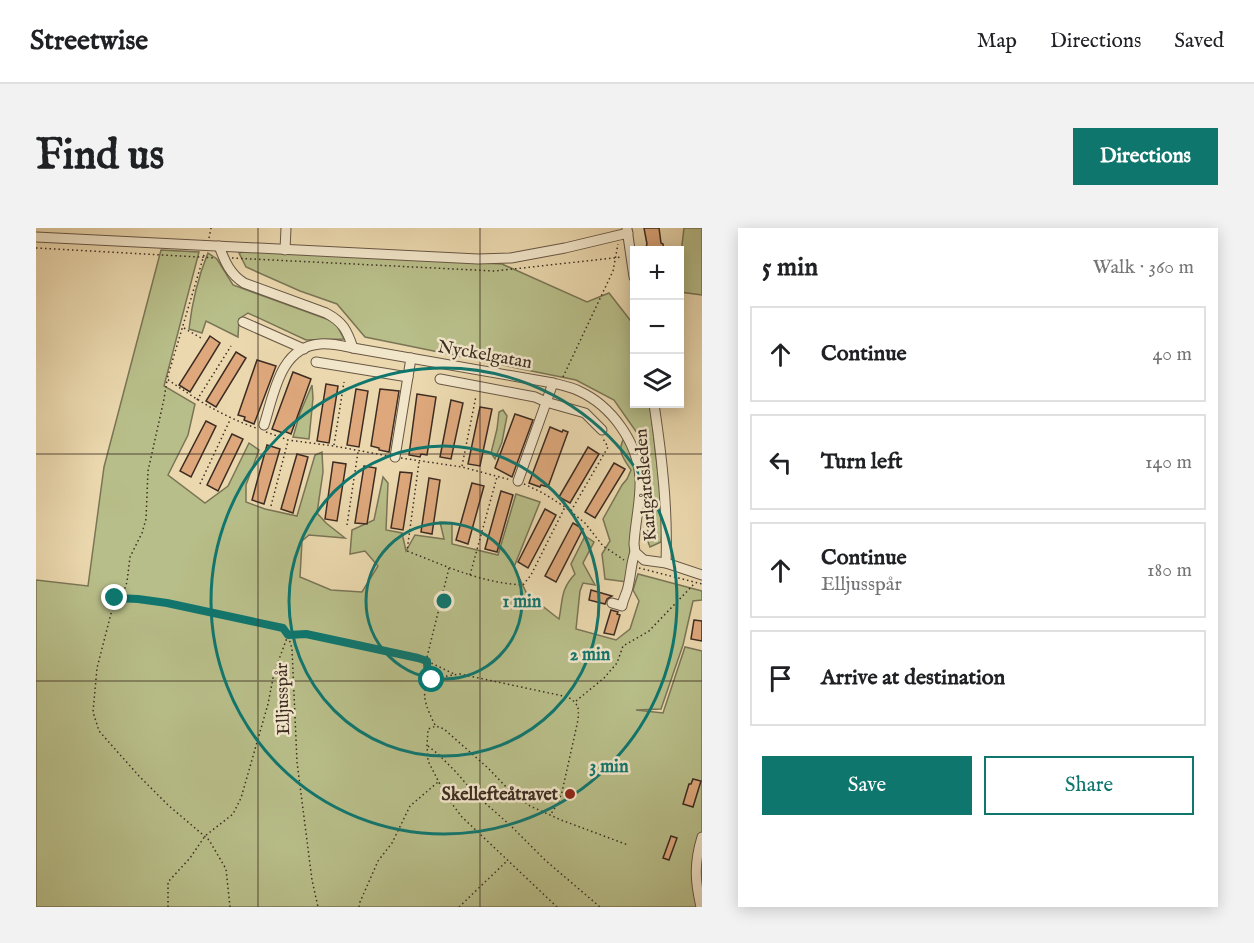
<!DOCTYPE html>
<html lang="en">
<head>
<meta charset="utf-8">
<style>
	body { margin:0; font-family:"IM FELL English",serif; background:#f2f2f2; color:#202124 }
	.controls { position:absolute; right:18px; top:18px; display:grid; overflow:hidden; border-radius:0px; box-shadow:0 3px 15px #0003 }
	.controls button { width:54px; height:54px; display:grid; place-items:center; padding:0; border:0; border-bottom:2px solid #e0e0e0; background:#fff; color:#202124; font:30px sans-serif }
	.stop { position:absolute; width:18px; height:18px; margin:-14px; border:4px solid #0f766e; border-radius:50%; background:#fff }
	.stop.end { background:#0f766e; border-color:#fff; box-shadow:0 2px 6px #0008 }
	.list { margin:0; padding:0; list-style:none }
	h2 { display:flex; justify-content:space-between; align-items:center; height:78px; margin:0; padding:0 24px; font-size:26px }
	h2 small { font-size:20px; font-weight:400; color:#757577 }
	.list li { display:grid; grid-template-columns:39px 1fr auto; gap:18px; align-items:center; box-sizing:border-box; height:96px; margin:0 12px 12px; padding:0 12px; border:2px solid #e0e0e0; border-radius:0px }
	.list b { display:block; font-size:22px; white-space:nowrap }
	.list p { margin:0; font-size:20px; white-space:nowrap; color:#757577 }
	.list em { font-size:20px; font-style:normal; color:#757577 }
	.actions { display:flex; gap:12px; padding:18px 24px }
	.actions a { flex:1; padding:14px 0; border:2px solid #0f766e; border-radius:0px; text-align:center; font-size:21px; color:#0f766e }
	.actions .main { background:#0f766e; color:#fff }
	.icon { flex:none; width:33px; height:33px; fill:none; stroke:currentColor; stroke-width:2; stroke-linecap:round; stroke-linejoin:round }
	.map { position:relative; flex:none; width:666px; height:679px; overflow:hidden; border-radius:0px }
	header { display:flex; align-items:center; gap:36px; box-sizing:border-box; height:84px; padding:0 30px; background:#fff; border-bottom:2px solid #e0e0e0 }
	header strong { font-size:28px }
	nav { display:flex; gap:33px; margin-inline-start:auto; font-size:21px }
	.intro { display:flex; align-items:center; justify-content:space-between; box-sizing:border-box; height:144px; padding:0 36px }
	h1 { margin:0; font-size:42px }
	.button { padding:15px 27px; border-radius:0px; background:#0f766e; color:#fff; font-size:21px; font-weight:700 }
	main { display:flex; gap:36px; padding:0 36px }
	aside { flex:1; background:#fff; border-radius:0px; box-shadow:0 3px 15px #0003 }
	.map>svg:first-child { display:block }
</style>
</head>
<body>
<header>
<strong>Streetwise</strong>
<nav><a>Map</a><a>Directions</a><a>Saved</a></nav>
</header>
<div class="intro"><h1>Find us</h1><a class="button">Directions</a></div>
<main>
<div class="map">
<svg width="666" height="679" viewBox="0 0 666 679">
	<rect width="100%" height="100%" fill="#ebd8ae"/>
	<filter id="stains"><feTurbulence type="fractalNoise" baseFrequency=".00333" numOctaves="4"/><feColorMatrix values="0 0 0 0 .2 0 0 0 0 .09 0 0 0 0 .02 0 0 0 .5 -.17"/></filter>
	<radialGradient id="worn" r=".72"><stop offset=".6" stop-color="#630" stop-opacity="0"/><stop offset="1" stop-color="#630" stop-opacity=".3"/></radialGradient>
	<g fill="#b8be89" stroke="#7a7556" stroke-width="1.5">
		<polygon points="648,0 666,0 666,67 644,64 644,34"/>
		<path d="M125 22 163 24 128 158 159 176 152 207 132 247 169 275 192 258 213 215 223 222 210 257V274L229 281 261 288 279 227 286 224 287 244 281 285 290 295 309 310 273 307 266 313 264 349 295 362 326 364 342 338 329 323 314 326 316 302 338 292 347 249 352 255 350 302 366 305 370 323 379 307 408 311 404 294 416 295V316L462 327 480 266 504 274 478 339 491 366 523 391C527 372 524 362 539 346L535 336 549 308 558 314 547 335 559 357 547 355 544 363 540 401 580 412 594 401 603 373 597 362 602 346 666 363V372L657 373 647 417 625 481 600 482 627 485 649 419 666 423V679H0V352L52 358 68 239Z"/>
		<polygon points="211,23 466,36 551,74 573,65 598,97 598,176 614,176 627,288 625,314 614,319 611,311 614,259 606,212 578,172 540,152 329,109 301,76 264,63 210,39 203,25"/>
		<path d="M172 25 181 31 197 57 299 94 308 111 270 112 212 85 203 91 202 109 170 93 166 105 153 101C156 75 162 49 172 25Z"/>
		<polygon points="276,157 277,170 273,211 257,209 264,185"/>
		<polygon points="467,182 471,188 466,214 459,231 455,225 461,201 463,184"/>
		<path d="M589 209 602 250 591 354 569 351 566 326 574 313 567 291 586 257 591 251 595 242C587 230 580 222 589 209Z"/>
	</g>
	<g fill="#dea87c" stroke="#3c2c22" stroke-width="1.5">
		<polygon points="608,0 623,0 625,15 627,16 628,22 610,22 610,19 611,16"/>
		<polygon points="174,108 184,115 154,164 143,157"/>
		<polygon points="200,124 210,130 180,179 170,173"/>
		<polygon points="221,132 240,138 218,196 208,192 209,189 202,187"/>
		<polygon points="257,144 275,151 255,206 248,203 247,205 236,201"/>
		<polygon points="290,156 302,158 293,215 281,213"/>
		<polygon points="320,161 332,163 323,219 311,217"/>
		<polygon points="344,161 363,163 353,224 343,222 343,220 335,218"/>
		<polygon points="381,166 400,169 391,227 385,226 384,229 373,227"/>
		<polygon points="415,172 427,175 415,231 404,229"/>
		<polygon points="444,179 456,181 444,238 432,236"/>
		<polygon points="479,186 497,192 476,249 459,240"/>
		<polygon points="170,193 180,198 155,249 144,243"/>
		<polygon points="514,199 526,204 527,202 532,204 512,259 505,257 504,259 493,255"/>
		<polygon points="196,206 207,211 182,263 171,257"/>
		<polygon points="231,217 244,221 228,276 216,272"/>
		<polygon points="552,219 563,226 534,275 523,269"/>
		<polygon points="261,226 272,229 257,285 245,281"/>
		<polygon points="297,234 310,236 301,293 289,291"/>
		<polygon points="578,235 589,241 559,290 549,284"/>
		<polygon points="328,238 340,240 331,296 319,295"/>
		<polygon points="364,244 376,245 367,302 355,300"/>
		<polygon points="393,250 404,252 396,306 385,304"/>
		<polygon points="436,255 448,258 432,316 420,312"/>
		<polygon points="465,263 477,267 461,324 449,321"/>
		<polygon points="509,281 520,287 492,340 482,334"/>
		<polygon points="537,295 547,301 520,354 509,348"/>
		<polygon points="555,362 576,368 571,371 569,376 553,372"/>
		<polygon points="575,382 582,384 581,386 584,387 578,407 568,405"/>
		<polygon points="658,392 666,393 666,413 655,411"/>
		<polygon points="657,551 665,553 657,579 647,576 653,556 655,556"/>
		<polygon points="635,608 641,610 633,632 627,630"/>
	</g>
	<g fill="none" stroke-linecap="round" stroke-linejoin="round">
		<g stroke="#685745" stroke-width="11">
			<g id="minor">
				<polyline points="591,1 598,49"/>
				<polyline points="0,9 442,31 475,30 529,20 592,5"/>
				<path d="M183 18C189 34 194 46 208 55L290 85C307 94 311 102 317 120"/>
				<polyline points="249,22 250,0"/>
				<polyline points="207,94 268,121"/>
				<polyline points="280,134 372,149"/>
				<polyline points="404,151 499,169 510,174 549,185 566,202"/>
				<path d="M618 176C626 229 632 281 630 335"/>
				<path d="M228 197C238 166 244 119 284 116 295 115 307 118 317 120L517 155C525 157 535 159 543 163 576 178 602 215 604 251 605 272 599 295 598 316L599 324 608 332 630 335 666 347"/>
				<polyline points="359,229 375,130"/>
				<polyline points="482,253 517,155"/>
				<path d="M576 375 586 378C587 371 591 365 592 359 595 347 595 335 599 324"/>
				<path d="M665 679C659 653 658 635 666 609"/>
			</g>
		</g>
		<g stroke="#3c2c22" stroke-width="1.5" stroke-dasharray="1.5 3" stroke-linecap="butt">
			<polyline points="173,10 175,0"/>
			<polyline points="0,20 179,30"/>
			<path d="M168 27 131 151C161 172 186 188 220 200"/>
			<polyline points="196,30 459,43 586,29"/>
			<polyline points="148,100 165,110"/>
			<polyline points="527,149 577,43 582,16"/>
			<polyline points="161,172 195,118"/>
			<polyline points="230,204 252,212 298,218 352,228"/>
			<polyline points="298,217 308,154"/>
			<polyline points="365,230 426,239 475,252"/>
			<path d="M383 234 371 323C410 338 445 355 487 357L495 347 529 279"/>
			<polyline points="426,238 440,168"/>
			<polyline points="164,256 194,192"/>
			<polyline points="488,256 507,265 529,279 549,295 567,318 588,332"/>
			<polyline points="235,278 252,213"/>
			<polyline points="535,283 572,219 566,209"/>
			<polyline points="311,297 322,224"/>
			<polyline points="603,340 666,356"/>
			<polyline points="434,347 461,249"/>
			<polyline points="79,370 89,360 91,354 94,329 106,305 110,291 112,243 128,171 131,152"/>
			<polyline points="392,456 391,429 413,340"/>
			<polyline points="540,473 568,450 581,435 587,418 613,403 658,356"/>
			<path d="M399 497C382 463 383 451 424 446L532 469C543 476 543 480 542 492L526 564 522 575 515 586"/>
			<polyline points="392,518 402,526 420,544 439,566 475,598 509,632 564,679"/>
			<polyline points="132,679 132,654 154,630 169,608 197,586 205,570 232,476 238,445 252,407 269,406 365,426 391,433 418,446"/>
			<polyline points="194,679 190,641 173,612 132,577 103,548 63,503 57,484 61,440 79,370 102,371 131,375 247,400 252,407 256,421 261,534 276,652 282,679"/>
			<polyline points="323,679 324,674 342,633 356,615 374,578 402,554"/>
			<polyline points="423,679 472,632"/>
			<polyline points="521,679 426,589 410,568 392,533 391,518 392,501 400,498 408,501 452,540 474,563 494,578 525,592 592,617"/>
		</g>
		<use href="#minor" stroke="#f2e6ca" stroke-width="9"/>
	</g>
	<g fill="none" stroke-linecap="round" stroke-linejoin="round">
		<polyline stroke="#0f766e" stroke-width="8" points="79,370 102,371 131,375 247,400 252,407 270,406 382,430 391,433 392,456 396,452"/>
	</g>
	<path fill="none" stroke="#3c2c22" stroke-width="1.5" stroke-opacity="0.55" d="M222 0V679M444 0V679M0 226H666M0 453H666"/>
	<g fill="none" stroke="#0f766e" stroke-width="3">
		<circle cx="408" cy="373" r="78"/>
		<circle cx="408" cy="373" r="155"/>
		<circle cx="408" cy="373" r="233"/>
	</g>
	<circle fill="#8f2418" stroke="#f2e6ca" stroke-width="2" cx="534" cy="566" r="6"/>
	<g text-anchor="middle" stroke-width="5" stroke-linejoin="round" paint-order="stroke">
		<g font-size="18" fill="#3c2c22" stroke="#f2e6ca">
			<text transform="translate(449 126) rotate(10)" y="6">Nyckelgatan</text>
			<text transform="translate(609 257) rotate(-95)" y="6">Karlgårdsleden</text>
			<text transform="translate(246 471) rotate(-92)" y="6">Elljusspår</text>
		</g>
		<g font-size="18" font-weight="bold" fill="#3c2c22" stroke="#f2e6ca" text-anchor="end">
			<text x="522" y="572">Skellefteåtravet</text>
		</g>
	</g>
	<circle cx="408" cy="373" r="9" fill="#0f766e" stroke="#f2e6ca" stroke-width="3"/>
	<g font-size="18" text-anchor="middle" font-weight="bold" fill="#0f766e" stroke="#f2e6ca" stroke-width="5" stroke-linejoin="round" paint-order="stroke">
		<text x="486" y="379">1 min</text>
		<text x="554" y="432">2 min</text>
		<text x="573" y="544">3 min</text>
	</g>
	<rect width="100%" height="100%" filter="url(#stains)"/>
	<rect width="100%" height="100%" fill="url(#worn)"/>
</svg>
<div class="controls">
<button>+</button>
<button>−</button>
<button><svg class="icon" aria-label="layers" viewBox="0 0 24 24"><path d="M12 4l9 5-9 5-9-5zM3 14l9 5 9-5"/></svg></button>
</div>
<div class="stop" style="left:396px;top:452px"></div>
<div class="stop end" style="left:79px;top:370px"></div>
</div>
<aside>
<h2>5 min<small>Walk · 360 m</small></h2>
<ul class="list">
<li><svg class="icon" aria-label="ahead" viewBox="0 0 24 24"><path d="M12 20V5M6 11l6-6 6 6"/></svg><div><b>Continue</b></div><em>40 m</em></li>
<li><svg class="icon" aria-label="left" viewBox="0 0 24 24"><path d="M17 20v-9H6M10 6l-5 5 5 5"/></svg><div><b>Turn left</b></div><em>140 m</em></li>
<li><svg class="icon" aria-label="ahead" viewBox="0 0 24 24"><path d="M12 20V5M6 11l6-6 6 6"/></svg><div><b>Continue</b><p>Elljusspår</p></div><em>180 m</em></li>
<li><svg class="icon" aria-label="arrive" viewBox="0 0 24 24"><path d="M6 21V4h12l-3 4 3 4H6"/></svg><div><b>Arrive at destination</b></div></li>
</ul>
<div class="actions"><a class="main">Save</a><a>Share</a></div>
</aside>
</main>
</body>
</html>
